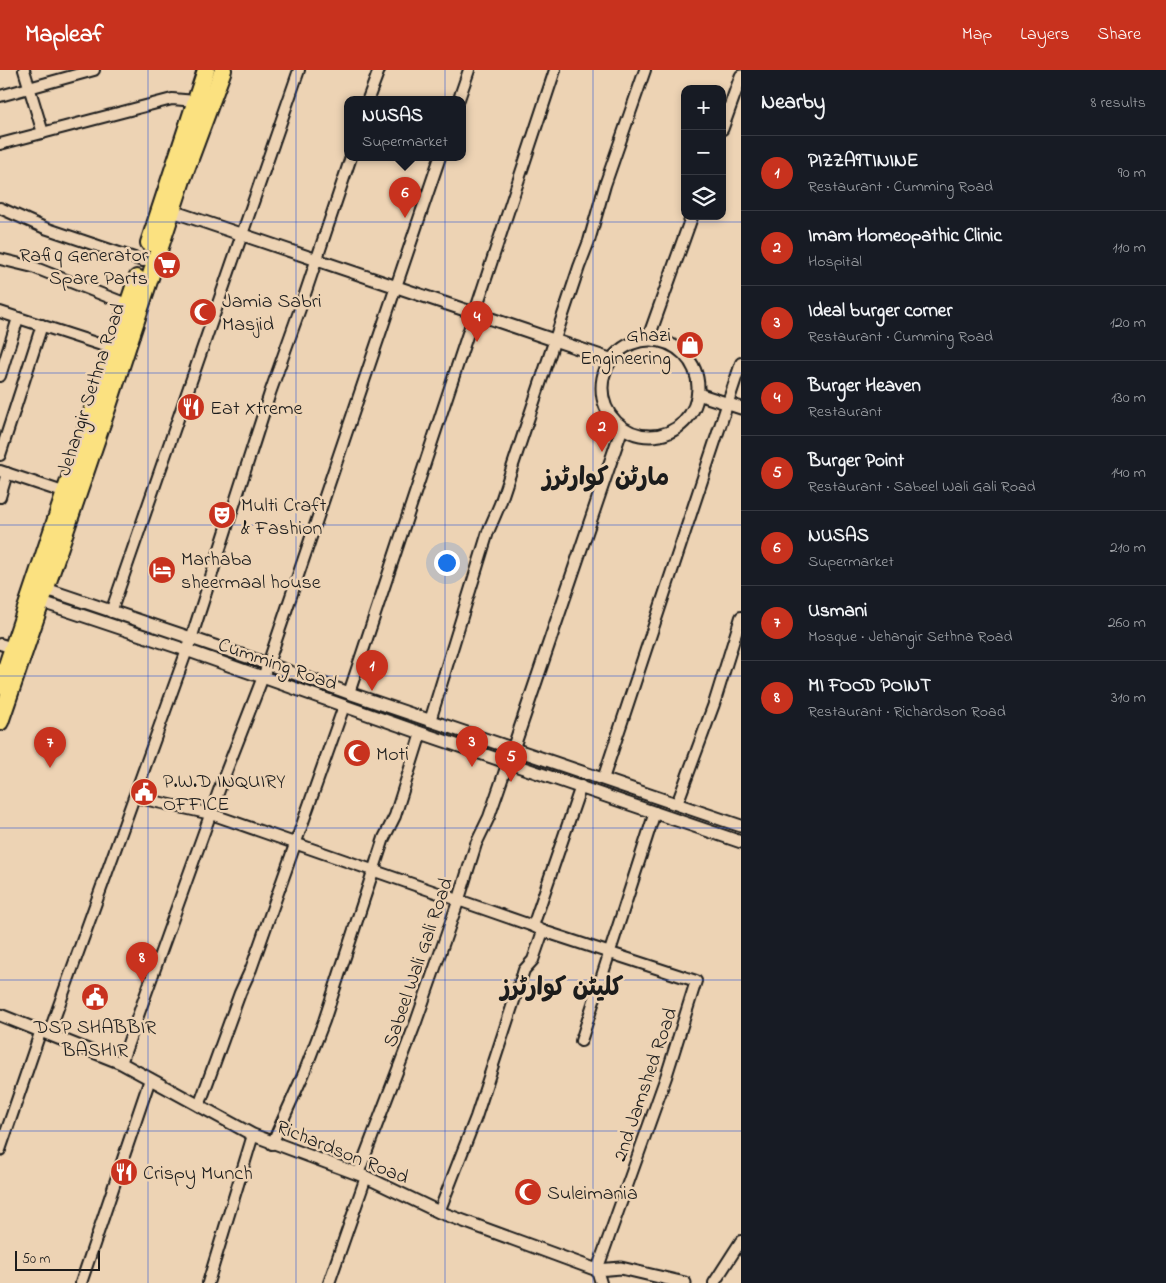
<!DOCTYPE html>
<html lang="en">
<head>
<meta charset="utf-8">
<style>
	body { margin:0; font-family:"Indie Flower","Playpen Sans Arabic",sans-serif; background:#20242c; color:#f1f3f6 }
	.controls { position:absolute; right:15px; top:15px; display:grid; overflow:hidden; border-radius:10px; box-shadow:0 2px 8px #0003 }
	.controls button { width:45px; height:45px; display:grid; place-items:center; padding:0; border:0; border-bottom:1px solid #363941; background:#171b24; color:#f1f3f6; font:25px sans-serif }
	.scale { position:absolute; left:15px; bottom:12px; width:85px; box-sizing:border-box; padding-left:5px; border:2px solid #1c1c1c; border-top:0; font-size:14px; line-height:18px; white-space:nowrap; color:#1c1c1c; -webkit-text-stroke:4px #edd3b4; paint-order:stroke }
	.you { position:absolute; left:446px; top:492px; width:18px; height:18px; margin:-12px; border:4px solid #fff; border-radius:50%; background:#1a73e8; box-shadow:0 0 0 8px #1a73e833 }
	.badge { display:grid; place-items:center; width:32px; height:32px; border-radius:50%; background:#c8321e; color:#fff; font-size:16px; font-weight:700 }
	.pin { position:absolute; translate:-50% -41px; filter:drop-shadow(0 1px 2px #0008) }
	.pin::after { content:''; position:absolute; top:26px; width:18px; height:15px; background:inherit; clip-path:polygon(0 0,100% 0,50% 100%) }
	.popup { position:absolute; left:344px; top:26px; width:122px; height:65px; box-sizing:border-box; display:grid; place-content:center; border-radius:10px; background:#171b24; filter:drop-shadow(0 1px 4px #0005); font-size:16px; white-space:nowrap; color:#9ea1a6 }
	.popup b { font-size:19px; color:#f1f3f6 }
	.popup::after { content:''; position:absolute; left:50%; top:100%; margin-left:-10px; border:10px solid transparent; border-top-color:#171b24 }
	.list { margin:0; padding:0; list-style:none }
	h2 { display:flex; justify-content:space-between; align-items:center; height:65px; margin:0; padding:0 20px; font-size:21px }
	h2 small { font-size:16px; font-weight:400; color:#9ea1a6 }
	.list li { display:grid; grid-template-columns:32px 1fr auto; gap:15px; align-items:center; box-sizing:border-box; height:75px; padding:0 20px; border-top:1px solid #363941 }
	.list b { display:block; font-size:19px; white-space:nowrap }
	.list p { margin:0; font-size:16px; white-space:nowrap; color:#9ea1a6 }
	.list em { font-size:16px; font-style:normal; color:#9ea1a6 }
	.icon { flex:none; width:28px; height:28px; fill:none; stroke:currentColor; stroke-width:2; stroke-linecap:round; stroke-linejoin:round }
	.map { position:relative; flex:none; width:741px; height:1213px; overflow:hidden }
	header { display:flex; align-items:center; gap:30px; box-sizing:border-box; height:70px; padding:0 25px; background:#c8321e; color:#fff }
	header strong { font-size:24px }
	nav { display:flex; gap:28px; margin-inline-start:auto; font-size:18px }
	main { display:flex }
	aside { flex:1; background:#171b24 }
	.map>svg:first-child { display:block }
</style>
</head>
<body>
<header>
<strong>Mapleaf</strong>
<nav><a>Map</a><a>Layers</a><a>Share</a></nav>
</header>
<main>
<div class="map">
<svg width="741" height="1213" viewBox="0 0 741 1213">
	<rect width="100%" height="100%" fill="#edd3b4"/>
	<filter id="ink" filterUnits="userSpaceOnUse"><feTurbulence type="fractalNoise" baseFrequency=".02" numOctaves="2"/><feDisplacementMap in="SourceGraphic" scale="10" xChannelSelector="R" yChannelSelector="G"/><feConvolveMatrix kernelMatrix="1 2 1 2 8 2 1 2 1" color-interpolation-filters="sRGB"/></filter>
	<g filter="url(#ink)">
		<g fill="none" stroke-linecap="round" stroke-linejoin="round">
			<g stroke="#1c1c1c" stroke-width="14">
				<g id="minor">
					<polyline points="24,0 43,63"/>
					<polyline points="0,26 94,0"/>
					<polyline points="368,29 379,0"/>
					<polyline points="459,29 469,0"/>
					<polyline points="0,74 172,29 196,31"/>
					<polyline points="0,138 45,158 143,191"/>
					<polyline points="0,189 33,197 129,235"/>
					<polyline points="0,242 114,279"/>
					<polyline points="0,306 18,248"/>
					<polyline points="0,385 42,255"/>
					<polyline points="0,401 66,423"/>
					<polyline points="0,427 7,403"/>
					<polyline points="111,542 299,0"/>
					<polyline points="0,574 13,578"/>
					<polyline points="349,623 555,0"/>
					<polyline points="430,651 488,462 500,434 579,197 589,171 605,115 645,0"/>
					<polyline points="603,709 741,293"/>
					<polyline points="135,727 211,744 533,856"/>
					<polyline points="677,734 714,634 741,547"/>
					<polyline points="543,861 696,911 666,1007 597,1200 601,1213"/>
					<polyline points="49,963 191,569 270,323 301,236 351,87"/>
					<polyline points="581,971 655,742"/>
					<polyline points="121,993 222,712 268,594 440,87"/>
					<polyline points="199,1036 240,923 251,899 344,636"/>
					<polyline points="272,1074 304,1003 324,951 384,768 395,746 421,663"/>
					<polyline points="0,1080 41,960"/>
					<polyline points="358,1104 416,952 459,829 476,774 489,747 508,692"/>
					<polyline points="439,1142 476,1047 524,900 533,890 543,861 533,856 581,716"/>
					<polyline points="81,1213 150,1009"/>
					<polyline points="208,1213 253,1065"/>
					<polyline points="329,1213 366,1107"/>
					<polyline points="714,1213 741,1171"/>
				</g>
			</g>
			<g stroke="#1c1c1c" stroke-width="15">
				<g id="tertiary">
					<polyline points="722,59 741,6"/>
					<polyline points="172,141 610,289"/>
					<polyline points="648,269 692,146"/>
					<circle cx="650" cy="318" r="48"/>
					<polyline points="698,324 741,338"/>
					<polyline points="40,517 268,594 349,623 741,756"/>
					<polyline points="36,530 186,580 421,663 741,772"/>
					<polyline points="511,685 622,358"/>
					<polyline points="0,945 121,993 253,1065 366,1107 439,1142 597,1200 621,1198 685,1213"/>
				</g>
			</g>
			<g stroke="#1c1c1c" stroke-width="20">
				<g id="trunk">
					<polyline points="149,173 206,0"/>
					<polyline points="0,616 137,208"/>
					<polyline points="0,652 109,333 182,110 223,0"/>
				</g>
			</g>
			<use href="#minor" stroke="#edd3b4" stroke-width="10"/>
			<use href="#tertiary" stroke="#edd3b4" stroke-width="11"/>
			<use href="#trunk" stroke="#fbe180" stroke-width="16"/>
		</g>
	</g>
	<path fill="none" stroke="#1d4ed8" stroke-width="1" stroke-opacity="0.55" d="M148 0V1213M296 0V1213M445 0V1213M593 0V1213M0 152H741M0 303H741M0 455H741M0 606H741M0 758H741M0 910H741M0 1061H741"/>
	<defs>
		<g id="supermarket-disc" transform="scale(1.4375)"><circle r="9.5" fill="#c8321e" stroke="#edd3b4"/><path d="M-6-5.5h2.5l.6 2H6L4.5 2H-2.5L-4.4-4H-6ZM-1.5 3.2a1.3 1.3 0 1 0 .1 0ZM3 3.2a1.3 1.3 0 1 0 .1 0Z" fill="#fff"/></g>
		<g id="mosque-disc" transform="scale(1.4375)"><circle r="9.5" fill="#c8321e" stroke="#edd3b4"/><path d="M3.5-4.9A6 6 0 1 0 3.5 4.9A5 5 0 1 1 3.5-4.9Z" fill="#fff"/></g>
		<g id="shop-disc" transform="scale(1.4375)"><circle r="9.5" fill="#c8321e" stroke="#edd3b4"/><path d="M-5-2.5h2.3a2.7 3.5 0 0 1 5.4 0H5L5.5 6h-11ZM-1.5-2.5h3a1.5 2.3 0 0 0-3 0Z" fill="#fff"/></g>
		<g id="restaurant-disc" transform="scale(1.4375)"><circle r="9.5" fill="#c8321e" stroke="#edd3b4"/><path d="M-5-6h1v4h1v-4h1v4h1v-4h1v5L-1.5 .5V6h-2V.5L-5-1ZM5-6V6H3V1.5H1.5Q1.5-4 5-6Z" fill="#fff"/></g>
		<g id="theatre-disc" transform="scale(1.4375)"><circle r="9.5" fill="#c8321e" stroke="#edd3b4"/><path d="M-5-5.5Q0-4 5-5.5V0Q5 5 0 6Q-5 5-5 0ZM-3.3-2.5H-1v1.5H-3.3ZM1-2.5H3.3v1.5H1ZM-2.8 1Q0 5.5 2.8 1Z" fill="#fff"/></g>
		<g id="hotel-disc" transform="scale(1.4375)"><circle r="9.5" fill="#c8321e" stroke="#edd3b4"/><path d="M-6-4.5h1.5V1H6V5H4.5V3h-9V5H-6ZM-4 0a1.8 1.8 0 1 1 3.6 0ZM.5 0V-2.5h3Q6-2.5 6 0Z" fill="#fff"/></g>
		<g id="civic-disc" transform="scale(1.4375)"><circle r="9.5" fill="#c8321e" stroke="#edd3b4"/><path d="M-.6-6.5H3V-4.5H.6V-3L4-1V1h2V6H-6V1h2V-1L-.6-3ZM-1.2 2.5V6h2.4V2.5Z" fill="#fff"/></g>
	</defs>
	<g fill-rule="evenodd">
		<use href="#supermarket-disc" x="167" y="195"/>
		<use href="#mosque-disc" x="203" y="242"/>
		<use href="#shop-disc" x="690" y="275"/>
		<use href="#restaurant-disc" x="191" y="337"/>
		<use href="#theatre-disc" x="222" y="445"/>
		<use href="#hotel-disc" x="162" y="500"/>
		<use href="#mosque-disc" x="357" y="683"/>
		<use href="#civic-disc" x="144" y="722"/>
		<use href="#civic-disc" x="95" y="927"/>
		<use href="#restaurant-disc" x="124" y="1102"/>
		<use href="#mosque-disc" x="528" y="1122"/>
	</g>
	<g text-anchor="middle" stroke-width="5" stroke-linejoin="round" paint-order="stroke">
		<g font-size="20" fill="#1c1c1c" stroke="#edd3b4" text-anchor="start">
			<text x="148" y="191" text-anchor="end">Rafiq Generator<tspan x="148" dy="23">Spare Parts</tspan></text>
			<text x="222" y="237">Jamia Sabri<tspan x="222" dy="23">Masjid</tspan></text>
			<text x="671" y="271" text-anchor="end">Ghazi<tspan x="671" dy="23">Engineering</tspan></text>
			<text x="210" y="344">Eat Xtreme</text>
			<text x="241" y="441">Multi Craft<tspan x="241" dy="23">&amp; Fashion</tspan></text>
			<text x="181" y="495">Marhaba<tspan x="181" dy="23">sheermaal house</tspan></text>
			<text x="376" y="690">Moti</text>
			<text x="163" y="717">P.W.D INQUIRY<tspan x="163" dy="23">OFFICE</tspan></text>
			<text x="95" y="963" text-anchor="middle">DSP SHABBIR<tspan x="95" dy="23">BASHIR</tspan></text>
			<text x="143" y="1109">Crispy Munch</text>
			<text x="547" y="1129">Suleimania</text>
		</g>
		<g font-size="20" fill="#1c1c1c" stroke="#edd3b4">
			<text transform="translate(90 319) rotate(-72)" y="7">Jehangir Sethna Road</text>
			<text transform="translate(278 593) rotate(19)" y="7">Cumming Road</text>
			<text transform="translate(417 892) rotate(-71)" y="7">Sabeel Wali Gali Road</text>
			<text transform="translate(644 1014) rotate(-71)" y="7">2nd Jamshed Road</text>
			<text transform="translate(343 1081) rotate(22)" y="7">Richardson Road</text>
		</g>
		<g font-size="25" font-weight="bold" fill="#1c1c1c" stroke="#edd3b4">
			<text x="606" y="415">مارٹن کوارٹرز</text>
			<text x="562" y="925">کلیٹن کوارٹرز</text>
		</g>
	</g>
</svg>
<div class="controls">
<button>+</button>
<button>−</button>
<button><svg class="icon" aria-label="layers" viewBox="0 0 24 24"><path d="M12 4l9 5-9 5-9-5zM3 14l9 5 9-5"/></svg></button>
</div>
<div class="scale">50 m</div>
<div class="you"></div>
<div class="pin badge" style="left:372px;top:621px">1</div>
<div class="pin badge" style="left:602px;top:382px">2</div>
<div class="pin badge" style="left:472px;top:697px">3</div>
<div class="pin badge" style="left:477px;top:272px">4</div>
<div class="pin badge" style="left:511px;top:712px">5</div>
<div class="pin badge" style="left:405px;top:148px">6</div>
<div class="popup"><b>NUSAS</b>Supermarket</div>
<div class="pin badge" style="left:50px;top:698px">7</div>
<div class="pin badge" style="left:142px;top:913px">8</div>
</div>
<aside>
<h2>Nearby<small>8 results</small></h2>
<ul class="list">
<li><span class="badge">1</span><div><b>PIZZA9TININE</b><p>Restaurant · Cumming Road</p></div><em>90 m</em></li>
<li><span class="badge">2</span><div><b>Imam Homeopathic Clinic</b><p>Hospital</p></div><em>110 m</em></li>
<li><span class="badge">3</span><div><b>Ideal burger corner</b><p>Restaurant · Cumming Road</p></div><em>120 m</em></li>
<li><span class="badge">4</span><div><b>Burger Heaven</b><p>Restaurant</p></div><em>130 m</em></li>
<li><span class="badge">5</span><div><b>Burger Point</b><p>Restaurant · Sabeel Wali Gali Road</p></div><em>140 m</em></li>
<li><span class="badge">6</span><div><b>NUSAS</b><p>Supermarket</p></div><em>210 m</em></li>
<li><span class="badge">7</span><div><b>Usmani</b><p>Mosque · Jehangir Sethna Road</p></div><em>260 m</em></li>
<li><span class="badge">8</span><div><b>MI FOOD POINT</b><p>Restaurant · Richardson Road</p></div><em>310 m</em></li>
</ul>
</aside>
</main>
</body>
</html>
